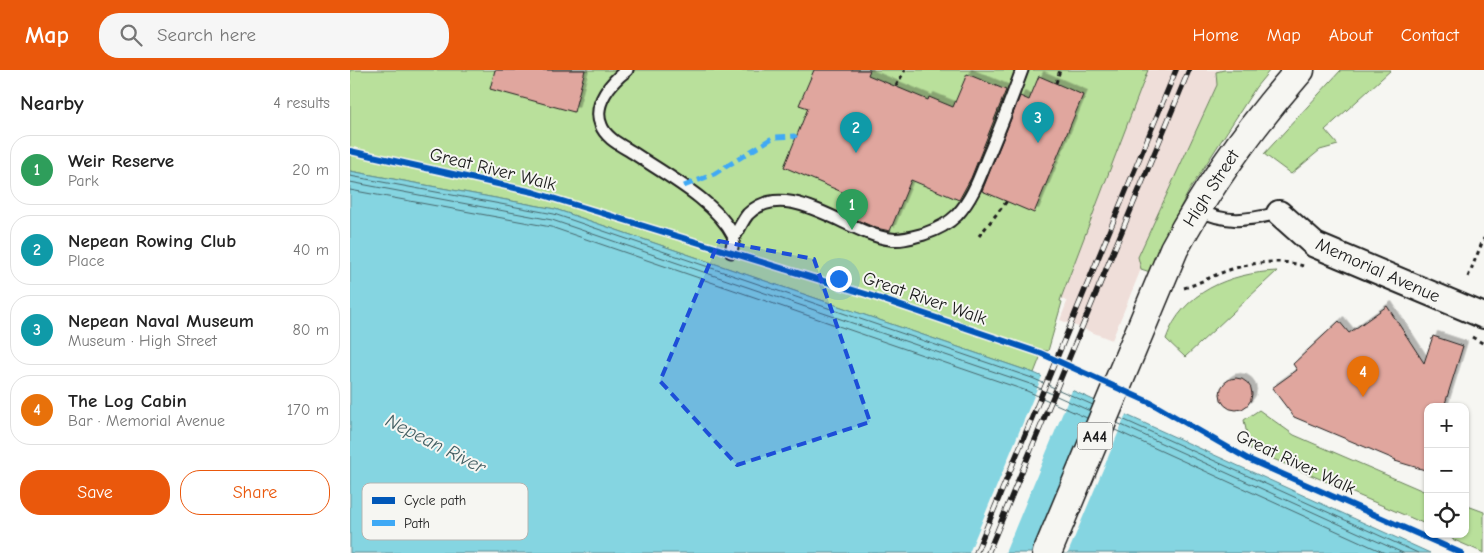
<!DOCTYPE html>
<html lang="en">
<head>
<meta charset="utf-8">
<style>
	body { margin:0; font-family:"Comic Neue",sans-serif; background:#f6f6f6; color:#222 }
	.controls { position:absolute; right:15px; bottom:15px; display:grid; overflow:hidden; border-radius:10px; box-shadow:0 1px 4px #0004 }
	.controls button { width:45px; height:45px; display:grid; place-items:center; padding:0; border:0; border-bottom:1px solid #e0e0e0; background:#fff; color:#222; font:25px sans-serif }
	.you { position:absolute; left:488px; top:208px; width:18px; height:18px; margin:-12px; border:4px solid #fff; border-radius:50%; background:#1a73e8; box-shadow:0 0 0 8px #1a73e833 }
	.badge { display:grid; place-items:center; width:32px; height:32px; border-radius:50%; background:#ea580c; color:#fff; font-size:16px; font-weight:700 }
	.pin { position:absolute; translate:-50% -41px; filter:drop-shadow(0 1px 2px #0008) }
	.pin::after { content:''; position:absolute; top:26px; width:18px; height:15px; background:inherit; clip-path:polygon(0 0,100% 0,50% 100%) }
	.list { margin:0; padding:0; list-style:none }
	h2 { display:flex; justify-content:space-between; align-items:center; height:65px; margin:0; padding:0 20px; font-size:21px }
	h2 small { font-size:16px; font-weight:400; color:#767676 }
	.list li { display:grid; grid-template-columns:32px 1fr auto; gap:15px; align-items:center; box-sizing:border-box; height:70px; margin:0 10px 10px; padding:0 10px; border:1px solid #e0e0e0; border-radius:20px }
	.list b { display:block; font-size:19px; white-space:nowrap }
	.list p { margin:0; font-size:16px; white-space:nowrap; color:#767676 }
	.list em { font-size:16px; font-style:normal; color:#767676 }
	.actions { display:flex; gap:10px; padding:15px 20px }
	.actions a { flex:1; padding:11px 0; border:1px solid #ea580c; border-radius:20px; text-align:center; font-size:18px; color:#ea580c }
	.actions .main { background:#ea580c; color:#fff }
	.icon { flex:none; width:28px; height:28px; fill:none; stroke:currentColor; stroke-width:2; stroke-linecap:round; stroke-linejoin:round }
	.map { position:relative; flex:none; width:1134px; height:483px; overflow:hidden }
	header { display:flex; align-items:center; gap:30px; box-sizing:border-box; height:70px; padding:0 25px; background:#ea580c; color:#fff }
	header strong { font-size:24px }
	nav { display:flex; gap:28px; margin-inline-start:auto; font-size:18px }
	.search { width:350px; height:45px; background:#f6f6f6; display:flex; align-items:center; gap:12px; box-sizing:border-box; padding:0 18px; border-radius:20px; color:#767676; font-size:19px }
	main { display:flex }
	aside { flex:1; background:#fff }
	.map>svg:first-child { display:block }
</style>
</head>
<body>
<header>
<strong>Map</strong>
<div class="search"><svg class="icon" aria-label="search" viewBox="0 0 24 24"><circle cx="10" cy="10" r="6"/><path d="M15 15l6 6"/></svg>Search here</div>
<nav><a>Home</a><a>Map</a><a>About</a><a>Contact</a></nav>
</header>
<main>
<aside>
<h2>Nearby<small>4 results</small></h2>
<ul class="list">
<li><span class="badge" style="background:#2e9e5b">1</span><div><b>Weir Reserve</b><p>Park</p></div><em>20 m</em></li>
<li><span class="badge" style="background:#0f9aa8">2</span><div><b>Nepean Rowing Club</b><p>Place</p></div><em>40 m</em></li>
<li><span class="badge" style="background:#0f9aa8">3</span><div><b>Nepean Naval Museum</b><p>Museum · High Street</p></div><em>80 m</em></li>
<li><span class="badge" style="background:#e8710a">4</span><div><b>The Log Cabin</b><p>Bar · Memorial Avenue</p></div><em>170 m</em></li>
</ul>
<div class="actions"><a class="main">Save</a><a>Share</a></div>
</aside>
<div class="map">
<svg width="1134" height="483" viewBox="0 0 1134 483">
	<defs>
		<filter id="shadow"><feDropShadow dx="4.5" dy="-4.5" stdDeviation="0" flood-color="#0004"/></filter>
	</defs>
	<rect width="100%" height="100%" fill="#f6f6f2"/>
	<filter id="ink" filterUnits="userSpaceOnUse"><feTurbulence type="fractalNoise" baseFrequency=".02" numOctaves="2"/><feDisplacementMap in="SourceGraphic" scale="10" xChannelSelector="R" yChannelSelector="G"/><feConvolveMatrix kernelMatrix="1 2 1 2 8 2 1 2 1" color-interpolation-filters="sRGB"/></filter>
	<g filter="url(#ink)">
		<polygon fill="#efded9" points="798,0 874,0 866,2 867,15 788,187 791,199 762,270 710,250 717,232 711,228"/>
		<g fill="#b9e09b" stroke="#6a7e5c">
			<polygon points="0,0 798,0 711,228 710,231 712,232 698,281 693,280 684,303 205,139 0,101"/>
			<polygon points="874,0 920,0 906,17 840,119 815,166 800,202 791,199 788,187 867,15 866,2"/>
			<polygon points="991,0 1041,0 975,60 988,75 970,80 941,104 914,84"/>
			<path d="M927 201 835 287 816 269C832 222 880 203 927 201Z"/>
			<polygon points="909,340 944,365 1078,423 1073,453 900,379 894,350"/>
			<polygon points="1115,435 1134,442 1134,483 1102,469 1103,464 1115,464"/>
		</g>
		<polygon fill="#85d5e1" stroke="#5b8b92" points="0,101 205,139 684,303 1080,483 0,483"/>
		<g fill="#f6f6f2">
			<polygon points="693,304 723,318 655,483 619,483"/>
			<polygon points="748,329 777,342 718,483 685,483"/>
		</g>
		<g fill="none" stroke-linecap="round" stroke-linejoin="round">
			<g stroke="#46666b" stroke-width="1">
				<polyline points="0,106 204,144 682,308 743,335"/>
				<polyline points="0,112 202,150 680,314 740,341"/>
				<polyline points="0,120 201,157 677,321 737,348"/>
				<polyline points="770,348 1068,483"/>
				<polyline points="767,353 1053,483"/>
				<polyline points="765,360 1035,483"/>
			</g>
		</g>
		<g fill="#e0a69e" stroke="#1c1c1c" filter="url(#shadow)">
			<polygon points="145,0 235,0 224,42 140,19"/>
			<polygon points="464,0 520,0 518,5 578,30 579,27 603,37 617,4 656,20 621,108 609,130 561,110 540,161 526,158 498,146 506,128 434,97 458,38 449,35"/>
			<polygon points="689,6 733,25 684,143 632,121 670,26 679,30"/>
			<polygon points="1037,236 1074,293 1083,266 1113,276 1094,337 1078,337 1078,390 1075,400 1045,391 1046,390 944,347 922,318 947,300 943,294 989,251 999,263"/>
			<circle cx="886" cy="324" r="16"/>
		</g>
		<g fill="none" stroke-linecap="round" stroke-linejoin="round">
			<g stroke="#1c1c1c" stroke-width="15">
				<g id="lane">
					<path d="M277 0C262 11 242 34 251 55 256 69 273 76 285 84 318 106 367 132 384 167L381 182"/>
					<path d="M847 139C877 155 898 150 929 143"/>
					<path d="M384 167C389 160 392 151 398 144 436 106 499 164 540 169 551 171 563 167 574 164 586 160 598 154 607 145 622 129 629 109 637 89 650 59 661 30 672 0"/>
				</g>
			</g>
			<g stroke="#1c1c1c" stroke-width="28">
				<polyline id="street" points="929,143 965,175 1134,246"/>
			</g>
			<g stroke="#1c1c1c" stroke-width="31">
				<path id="highway" d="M697 483 824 179C859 114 902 55 950 0"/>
			</g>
			<g stroke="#1c1c1c" stroke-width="3" stroke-dasharray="4 4" stroke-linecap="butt">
				<polyline points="706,13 710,0"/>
				<polyline points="546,16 555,0"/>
				<polyline points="629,166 657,131"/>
				<polyline points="1118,207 1134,168"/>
				<path d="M834 218C845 215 856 209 866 205 892 194 926 187 953 196"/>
				<polyline points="1122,267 1134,274"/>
			</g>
			<use href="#lane" stroke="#f6f6f2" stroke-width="11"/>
			<use href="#street" stroke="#f6f6f2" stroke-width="24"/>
			<use href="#highway" stroke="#f6f6f2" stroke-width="28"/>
			<g stroke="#1c1c1c" stroke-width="5.5">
				<g id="rail">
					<polyline points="626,483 826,0"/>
					<polyline points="638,483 839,0"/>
				</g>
			</g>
			<use href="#rail" stroke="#f6f6f2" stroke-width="4" stroke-dasharray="11" stroke-linecap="butt"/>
			<polyline stroke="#3fa9f5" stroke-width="5" stroke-dasharray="10 5" stroke-linecap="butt" points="334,116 364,104 424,67 444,66 446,68"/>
			<g stroke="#f6f6f2" stroke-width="9">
				<polyline id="cycleway" points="0,81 183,122 516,224 690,283 801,333 898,389 1111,483"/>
			</g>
			<use href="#cycleway" stroke="#0057b8" stroke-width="6"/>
		</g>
	</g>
	<path fill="#1d4ed8" fill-opacity="0.2" stroke="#1d4ed8" stroke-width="4" stroke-dasharray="10 6" stroke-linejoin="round" d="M369 171 464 189 520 352 387 395 310 311Z"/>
	<g text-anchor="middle" stroke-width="4" stroke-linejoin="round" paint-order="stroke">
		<rect fill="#f6f6f2" stroke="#5d5d5c" stroke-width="1" x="727.5" y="352.5" width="35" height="27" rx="4"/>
		<g font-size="16" font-weight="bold" fill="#1c1c1c">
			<text x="745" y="372">A44</text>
		</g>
		<g font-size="18" fill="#1c1c1c" stroke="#f6f6f2">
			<text transform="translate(143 99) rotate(14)" y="6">Great River Walk</text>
			<text transform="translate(861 118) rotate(-57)" y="6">High Street</text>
			<text transform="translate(1028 200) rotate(24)" y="6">Memorial Avenue</text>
			<text transform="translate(575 228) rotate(19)" y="6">Great River Walk</text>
			<text transform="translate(946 392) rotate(25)" y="6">Great River Walk</text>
		</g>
		<g font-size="19" font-style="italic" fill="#415d61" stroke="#f6f6f2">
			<text transform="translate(86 373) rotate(27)" y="7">Nepean River</text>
		</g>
	</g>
	<rect x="12" y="413" width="166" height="57" rx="8" fill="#f6f6f2" stroke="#b5b5b2" stroke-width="1"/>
	<rect x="22" y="427" width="23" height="7" fill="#0057b8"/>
	<rect x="22" y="450" width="23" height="6" fill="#3fa9f5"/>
	<g font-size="14" fill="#1c1c1c">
		<text x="54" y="435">Cycle path</text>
		<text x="54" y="458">Path</text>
	</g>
</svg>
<div class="controls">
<button>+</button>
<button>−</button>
<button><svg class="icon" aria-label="locate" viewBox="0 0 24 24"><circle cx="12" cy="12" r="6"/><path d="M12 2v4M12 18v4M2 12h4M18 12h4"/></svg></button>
</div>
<div class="you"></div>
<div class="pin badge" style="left:502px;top:160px;background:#2e9e5b">1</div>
<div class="pin badge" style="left:506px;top:83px;background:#0f9aa8">2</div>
<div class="pin badge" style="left:688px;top:73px;background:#0f9aa8">3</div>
<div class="pin badge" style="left:1013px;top:327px;background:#e8710a">4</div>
</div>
</main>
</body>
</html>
